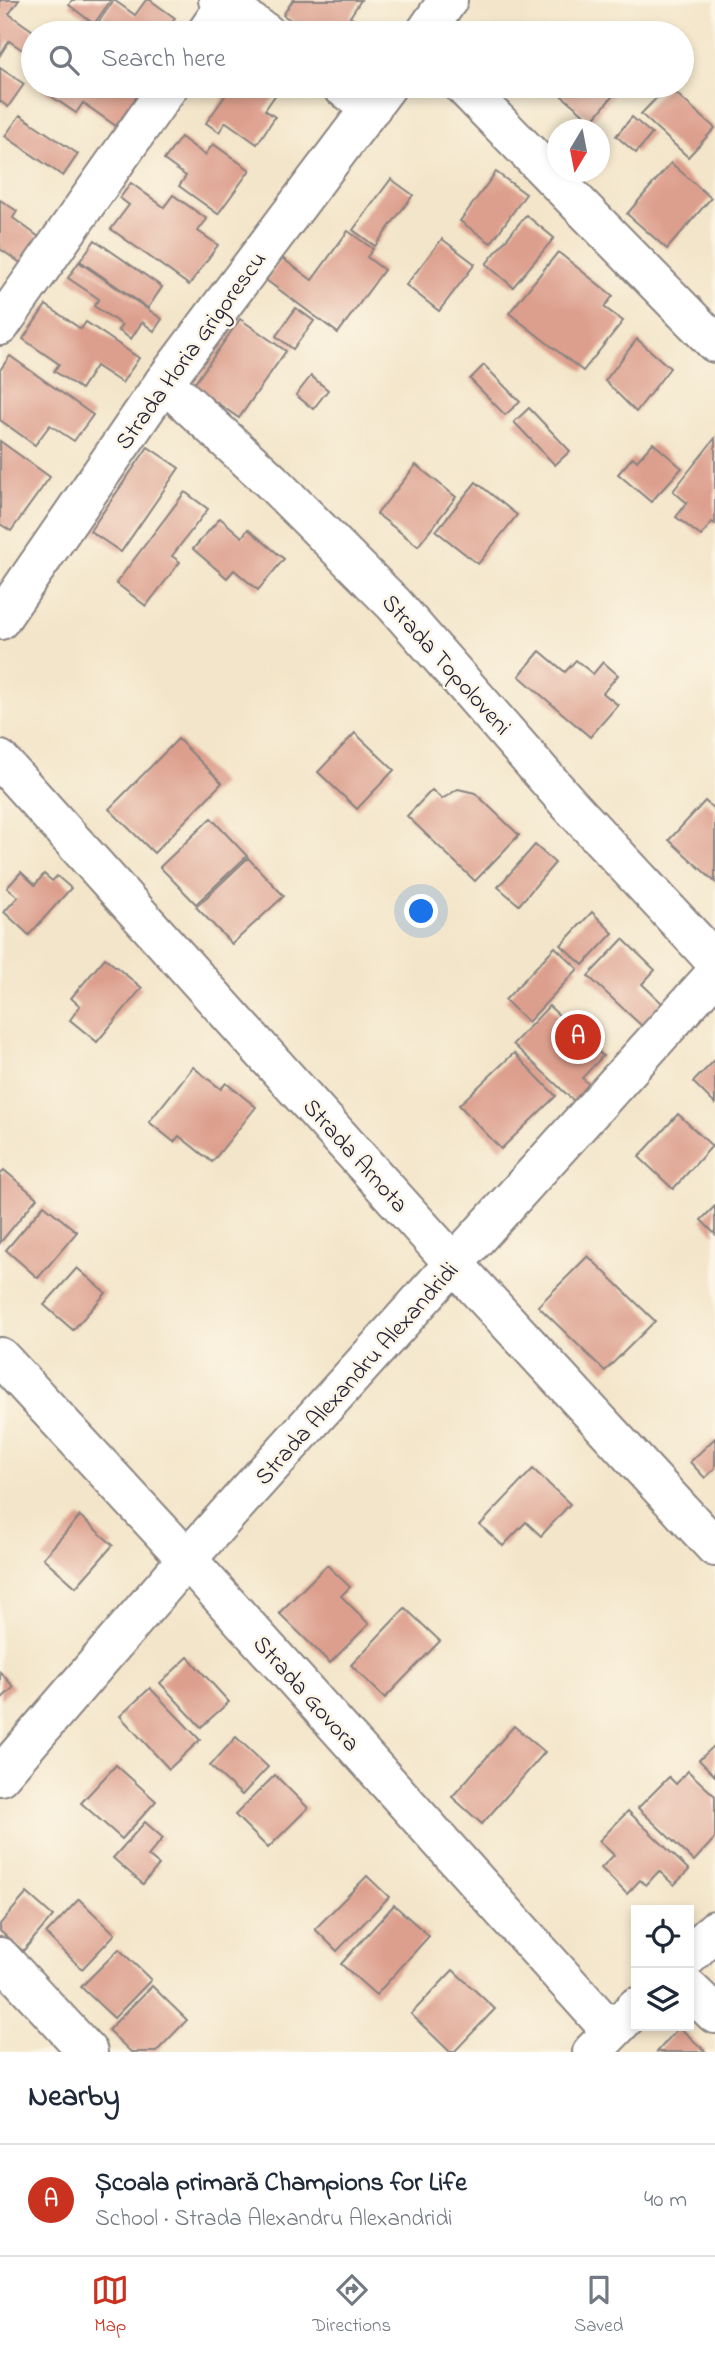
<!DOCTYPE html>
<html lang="en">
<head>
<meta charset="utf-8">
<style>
	body { margin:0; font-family:"Indie Flower",sans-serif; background:#f2f2f3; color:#1f2937 }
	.controls { position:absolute; right:21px; bottom:21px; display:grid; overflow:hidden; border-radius:0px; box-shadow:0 4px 10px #0003 }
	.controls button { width:63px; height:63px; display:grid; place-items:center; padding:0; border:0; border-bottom:2px solid #e0e1e3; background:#fff; color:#1f2937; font:35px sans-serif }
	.compass { position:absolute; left:547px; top:119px; width:63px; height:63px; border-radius:50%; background:#fff; box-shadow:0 4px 10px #0003; rotate:190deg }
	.you { position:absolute; left:422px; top:912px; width:24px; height:24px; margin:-18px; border:5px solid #fff; border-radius:50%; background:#1a73e8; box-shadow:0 0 0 10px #1a73e833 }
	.badge { display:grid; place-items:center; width:46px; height:46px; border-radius:50%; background:#c8321e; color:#fff; font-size:23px; font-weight:700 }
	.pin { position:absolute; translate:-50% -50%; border:4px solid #fff; box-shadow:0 2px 7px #0006 }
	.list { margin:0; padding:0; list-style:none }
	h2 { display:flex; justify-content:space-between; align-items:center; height:91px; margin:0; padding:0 28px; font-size:30px }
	h2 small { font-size:23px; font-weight:400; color:#747a83 }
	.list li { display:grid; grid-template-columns:46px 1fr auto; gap:21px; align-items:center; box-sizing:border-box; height:112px; padding:0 28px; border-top:2px solid #e0e1e3 }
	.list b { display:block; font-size:26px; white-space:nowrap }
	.list p { margin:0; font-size:23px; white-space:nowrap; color:#747a83 }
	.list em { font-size:23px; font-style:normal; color:#747a83 }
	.icon { flex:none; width:38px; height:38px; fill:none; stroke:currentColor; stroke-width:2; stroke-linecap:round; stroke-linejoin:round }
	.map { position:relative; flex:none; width:715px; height:2052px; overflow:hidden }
	.search { position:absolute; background:#fff; box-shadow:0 4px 10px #0003; left:21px; right:21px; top:21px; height:77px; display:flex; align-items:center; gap:18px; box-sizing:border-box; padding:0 24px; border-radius:38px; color:#747a83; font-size:26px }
	.sheet { height:203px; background:#fff }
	nav { display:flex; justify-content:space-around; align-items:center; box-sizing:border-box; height:98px; border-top:2px solid #e0e1e3; background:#fff; font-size:19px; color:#747a83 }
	nav a { display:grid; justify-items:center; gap:4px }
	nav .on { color:#c8321e }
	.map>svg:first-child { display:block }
</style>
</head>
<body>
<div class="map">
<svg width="715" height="2052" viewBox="0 0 715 2052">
	<rect width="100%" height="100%" fill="#fcf5e5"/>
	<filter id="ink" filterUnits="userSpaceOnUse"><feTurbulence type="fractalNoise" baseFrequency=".0143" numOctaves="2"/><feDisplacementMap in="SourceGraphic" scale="14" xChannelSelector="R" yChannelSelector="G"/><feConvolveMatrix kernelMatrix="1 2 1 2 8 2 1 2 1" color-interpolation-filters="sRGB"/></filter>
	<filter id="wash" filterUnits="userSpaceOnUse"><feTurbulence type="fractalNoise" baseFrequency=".00686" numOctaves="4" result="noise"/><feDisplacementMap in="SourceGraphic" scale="28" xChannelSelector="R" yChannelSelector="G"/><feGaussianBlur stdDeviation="1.57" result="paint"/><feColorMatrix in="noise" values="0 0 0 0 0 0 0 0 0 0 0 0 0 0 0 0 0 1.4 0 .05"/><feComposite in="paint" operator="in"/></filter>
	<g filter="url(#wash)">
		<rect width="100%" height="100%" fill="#f3e5c9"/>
		<g id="blocks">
			<g fill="#dd9f8d">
				<polygon points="0,0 19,0 9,14 36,33 33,33 33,39 24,51 9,41 0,55"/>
				<polygon points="72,0 111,0 94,24 69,5"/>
				<polygon points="114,0 135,15 146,0 150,0 175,18 165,33 104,33 95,27"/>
				<polygon points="293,0 361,0 350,17 364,26 359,33 311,33 283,15"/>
				<polygon points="0,68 24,84 8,107 0,101"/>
				<polygon points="45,86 144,86 116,126 83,103 76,113 42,90"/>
				<polygon points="232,86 265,86 276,94 265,110 275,117 257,144 226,122 219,132 206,123"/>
				<polygon points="561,86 621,86 592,121 556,91"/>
				<polygon points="668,86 715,128 688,157 641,114"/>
				<polygon points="20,115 78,154 63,176 5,136"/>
				<polygon points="632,117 652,134 636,153 616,136"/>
				<polygon points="181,137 205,155 213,144 250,170 218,214 179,186 186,176 164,160"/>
				<polygon points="671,163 711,198 667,249 627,214"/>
				<polygon points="496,172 526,194 491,243 460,221"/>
				<polygon points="391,179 413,195 375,246 353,230"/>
				<polygon points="131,183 164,207 173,195 207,219 198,231 218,245 189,285 111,229 129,205 120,198"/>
				<polygon points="0,200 17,211 13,218 39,237 21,263 0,249"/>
				<polygon points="526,215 554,238 513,287 486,264"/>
				<polygon points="348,231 373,249 367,257 384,270 338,333 266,280 282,258 312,280"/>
				<polygon points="442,239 475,264 439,311 406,285"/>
				<polygon points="95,240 162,287 148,308 80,261"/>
				<polygon points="558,252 613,296 604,307 623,321 583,371 509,313"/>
				<polygon points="79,262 162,319 154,331 142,322 131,339 118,330 122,325 94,306 99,299 68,278"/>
				<polygon points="46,305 81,329 86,322 139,358 122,383 96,366 81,389 54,371 59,364 23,339"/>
				<polygon points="296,308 314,321 293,349 276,336"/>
				<polygon points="240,319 286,351 239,418 193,386"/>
				<polygon points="637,339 670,368 636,412 605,381"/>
				<polygon points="10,356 93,415 74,441 50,425 35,445 0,420 0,370"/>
				<polygon points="484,365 520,402 505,415 470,379"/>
				<polygon points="311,376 328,390 313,409 296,395"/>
				<polygon points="529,408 570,451 555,465 514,422"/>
				<polygon points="715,438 715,524 712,522 701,536 676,517 687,503 673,491"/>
				<polygon points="0,441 50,477 11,531 0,524"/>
				<polygon points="653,443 682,468 651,502 618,474 633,457 637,461"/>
				<polygon points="148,447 179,468 121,552 90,531"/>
				<polygon points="416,465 456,497 418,546 377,514"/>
				<polygon points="476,482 517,515 478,564 436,531"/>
				<polygon points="185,492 208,509 172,556 180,562 146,606 116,583"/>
				<polygon points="220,518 242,537 248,529 284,559 258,590 234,570 227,578 193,549"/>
				<polygon points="540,651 565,672 576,660 593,674 603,662 618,675 603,693 618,705 590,737 519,676"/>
				<polygon points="355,733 394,770 357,809 318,772"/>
				<polygon points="178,739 222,783 154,853 109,809"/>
				<polygon points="458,789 475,793 519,835 475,881 407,816 432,790 442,799"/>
				<polygon points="705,801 715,810 715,882 669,840"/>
				<polygon points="211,818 247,856 196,904 160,867"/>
				<polygon points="535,845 555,863 519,905 498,887"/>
				<polygon points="248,858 284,896 232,944 196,907"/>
				<polygon points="21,872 35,885 44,874 52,881 57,876 71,888 29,935 4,912 18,897 7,888"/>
				<polygon points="592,912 613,933 583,965 561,945"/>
				<polygon points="623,939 655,970 642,984 663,1004 643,1027 588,976"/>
				<polygon points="555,947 578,969 528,1022 505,1000"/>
				<polygon points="105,958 142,988 97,1042 70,1020 80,1006 71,998"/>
				<polygon points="549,1006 603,1056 582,1078 591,1086 575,1102 513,1044"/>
				<polygon points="514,1053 556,1096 501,1149 459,1105"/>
				<polygon points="715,1060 715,1104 693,1082"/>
				<polygon points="193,1067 221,1089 226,1083 256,1107 212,1162 179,1136 174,1142 149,1122"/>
				<polygon points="678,1114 712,1146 673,1189 639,1157"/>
				<polygon points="4,1170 37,1198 0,1243 0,1175"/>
				<polygon points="44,1205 77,1232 38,1278 6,1250"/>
				<polygon points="715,1206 715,1234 701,1220"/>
				<polygon points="588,1256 655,1321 605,1371 538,1306"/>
				<polygon points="77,1268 106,1293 73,1330 44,1305"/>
				<polygon points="715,1438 715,1468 705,1478 690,1462"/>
				<polygon points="533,1469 570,1504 541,1536 526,1522 503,1546 480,1525"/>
				<polygon points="80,1516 113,1545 76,1587 43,1558"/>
				<polygon points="327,1565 350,1587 341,1596 369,1624 330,1663 279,1613"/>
				<polygon points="405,1608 440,1641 385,1698 351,1665"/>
				<polygon points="188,1657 229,1702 201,1727 160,1683"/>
				<polygon points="0,1672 14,1687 0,1700"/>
				<polygon points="150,1688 200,1740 169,1769 120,1716"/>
				<polygon points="514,1726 545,1752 482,1824 452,1797"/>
				<polygon points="236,1737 268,1767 242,1795 210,1766"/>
				<polygon points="715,1745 715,1776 699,1760"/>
				<polygon points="116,1765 156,1801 122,1839 81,1803"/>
				<polygon points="688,1771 715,1796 715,1838 694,1861 638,1808 669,1777 676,1784"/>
				<polygon points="275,1775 308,1808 268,1848 235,1815"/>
				<polygon points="628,1811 689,1870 674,1885 659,1871 646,1885 640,1880 627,1894 601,1868 614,1855 599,1841"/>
				<polygon points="145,1822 163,1838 148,1856 159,1865 143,1884 113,1858"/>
				<polygon points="367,1876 389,1897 337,1951 315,1929"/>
				<polygon points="27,1893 53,1916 23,1951 0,1931 0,1924"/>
				<polygon points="79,1899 115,1934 82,1969 46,1934"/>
				<polygon points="394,1905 429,1936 376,1995 341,1964"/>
				<polygon points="119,1949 151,1980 114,2018 81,1987"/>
				<polygon points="453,1970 495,2009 454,2052 450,2052 411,2014"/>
				<polygon points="152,1986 187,2020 156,2052 131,2052 108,2030"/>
				<polygon points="679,2027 706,2052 657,2052"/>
			</g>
		</g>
	</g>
	<g filter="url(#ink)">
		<use href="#blocks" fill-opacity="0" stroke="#8a8482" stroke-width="2"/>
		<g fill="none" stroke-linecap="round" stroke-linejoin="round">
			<g stroke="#8a8482" stroke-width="42">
				<g id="minor">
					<polyline points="218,0 266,33"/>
					<polyline points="206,33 229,0"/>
					<polyline points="425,33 448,0"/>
					<polyline points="341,86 372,107"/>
					<polyline points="463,86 715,343"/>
					<polyline points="0,326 169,86"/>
					<polyline points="164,382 271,481 394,604 569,804 715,961"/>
					<polyline points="0,620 164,382 387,86"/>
					<polyline points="0,760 455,1265 715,1547"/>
					<polyline points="0,1357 187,1559 611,2031"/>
					<polyline points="0,1776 187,1559 715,974"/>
					<polyline points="689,1956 715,1930"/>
					<polyline points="0,1957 88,2052"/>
					<polyline points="689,1989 715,2014"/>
					<polyline points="592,2052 636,2007"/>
				</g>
			</g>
			<use href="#minor" stroke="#fff" stroke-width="38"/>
		</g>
	</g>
	<g text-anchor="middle" stroke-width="5" stroke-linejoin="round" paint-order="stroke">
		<g font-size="24" fill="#22223b" stroke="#fcf5e5">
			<text transform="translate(190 350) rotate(-54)" y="8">Strada Horia Grigorescu</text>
			<text transform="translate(447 664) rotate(48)" y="8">Strada Topoloveni</text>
			<text transform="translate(356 1155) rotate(48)" y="8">Strada Arnota</text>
			<text transform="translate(356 1373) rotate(-48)" y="8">Strada Alexandru Alexandridi</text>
			<text transform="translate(307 1693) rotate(48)" y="8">Strada Govora</text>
		</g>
	</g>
</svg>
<div class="controls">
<button><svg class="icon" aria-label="locate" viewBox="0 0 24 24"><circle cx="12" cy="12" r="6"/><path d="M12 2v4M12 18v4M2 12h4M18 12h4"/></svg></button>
<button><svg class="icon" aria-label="layers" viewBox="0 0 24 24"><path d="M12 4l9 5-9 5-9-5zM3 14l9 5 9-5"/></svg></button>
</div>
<svg class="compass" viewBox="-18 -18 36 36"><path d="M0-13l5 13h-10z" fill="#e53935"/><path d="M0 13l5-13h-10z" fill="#747a83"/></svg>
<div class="you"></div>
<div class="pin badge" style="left:578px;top:1037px">A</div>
<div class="search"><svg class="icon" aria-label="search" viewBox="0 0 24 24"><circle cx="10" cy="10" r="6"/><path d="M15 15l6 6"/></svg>Search here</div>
</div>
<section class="sheet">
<h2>Nearby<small></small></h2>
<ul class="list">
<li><span class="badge">A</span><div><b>Școala primară Champions for Life</b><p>School · Strada Alexandru Alexandridi</p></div><em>40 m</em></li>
</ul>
</section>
<nav>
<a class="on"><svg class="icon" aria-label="map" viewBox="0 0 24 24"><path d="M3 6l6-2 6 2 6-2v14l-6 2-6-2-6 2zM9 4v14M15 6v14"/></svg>Map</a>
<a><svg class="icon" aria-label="directions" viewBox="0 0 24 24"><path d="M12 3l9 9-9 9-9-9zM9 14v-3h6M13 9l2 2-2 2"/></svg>Directions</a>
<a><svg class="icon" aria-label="saved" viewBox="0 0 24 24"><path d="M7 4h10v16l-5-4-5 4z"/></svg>Saved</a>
</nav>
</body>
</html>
